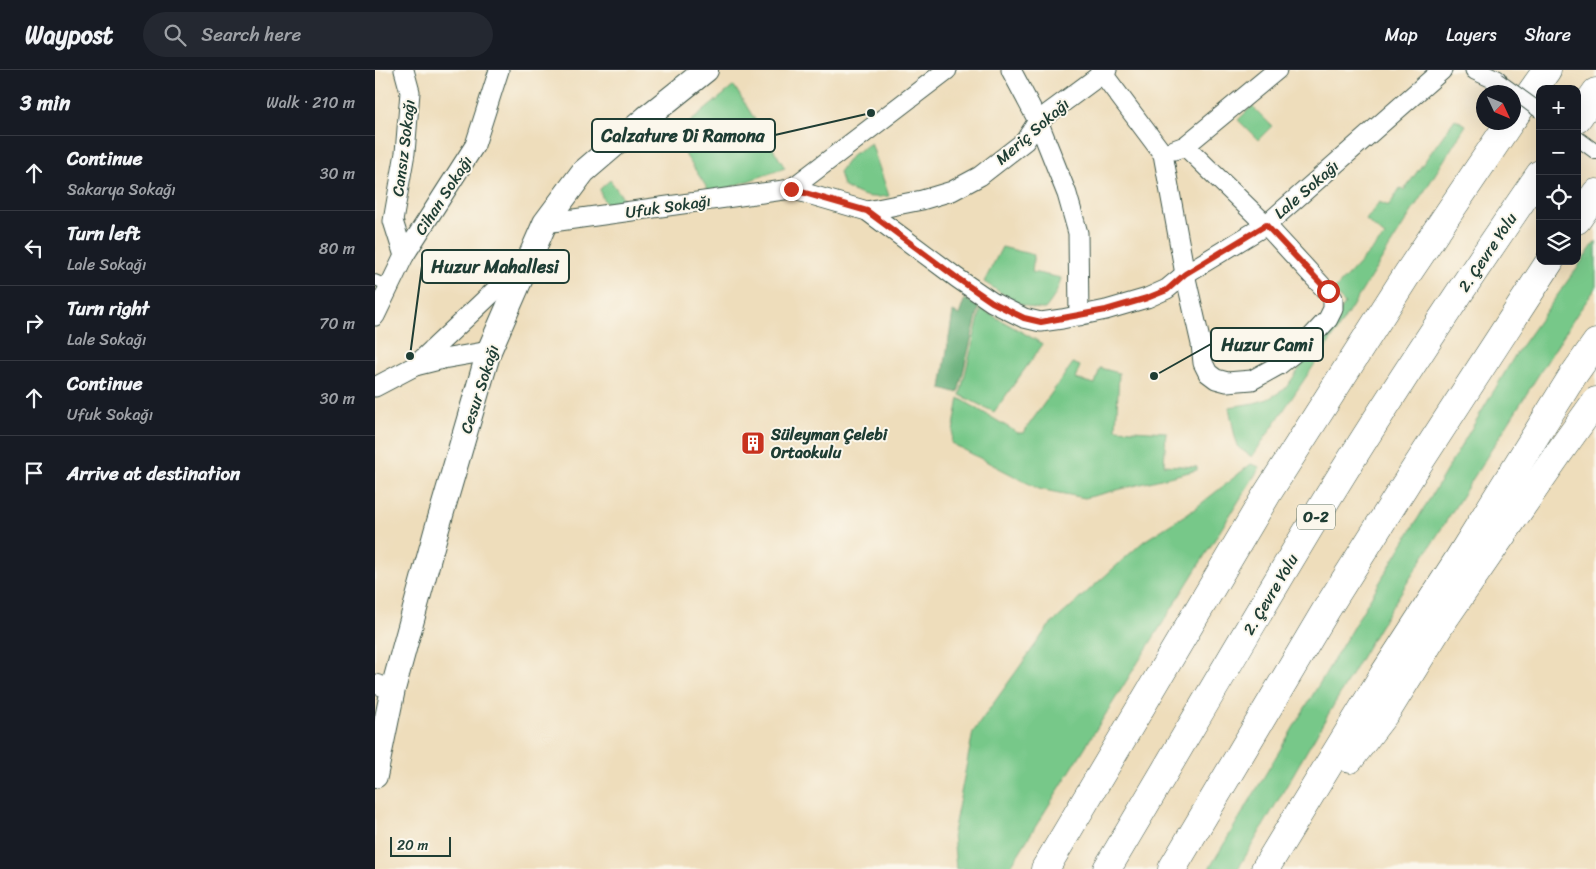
<!DOCTYPE html>
<html lang="en">
<head>
<meta charset="utf-8">
<style>
	body { margin:0; font-family:Sriracha,sans-serif; background:#242831; color:#f1f3f6 }
	.controls { position:absolute; right:15px; top:15px; display:grid; overflow:hidden; border-radius:10px; box-shadow:0 5px 20px #0002 }
	.controls button { width:45px; height:45px; display:grid; place-items:center; padding:0; border:0; border-bottom:1px solid #363941; background:#171b24; color:#f1f3f6; font:25px sans-serif }
	.compass { position:absolute; left:1101px; top:15px; width:45px; height:45px; border-radius:50%; background:#171b24; box-shadow:0 5px 20px #0002; rotate:134deg }
	.scale { position:absolute; left:15px; bottom:12px; width:61px; box-sizing:border-box; padding-left:5px; border:2px solid #1f3d34; border-top:0; font-size:14px; line-height:18px; white-space:nowrap; color:#1f3d34; -webkit-text-stroke:4px #fbf7ec; paint-order:stroke }
	.stop { position:absolute; width:15px; height:15px; margin:-11px; border:4px solid #c8321e; border-radius:50%; background:#fff }
	.stop.end { background:#c8321e; border-color:#fff; box-shadow:0 1px 5px #0008 }
	.list { margin:0; padding:0; list-style:none }
	h2 { display:flex; justify-content:space-between; align-items:center; height:65px; margin:0; padding:0 20px; font-size:21px }
	h2 small { font-size:16px; font-weight:400; color:#9ea1a6 }
	.list li { display:grid; grid-template-columns:32px 1fr auto; gap:15px; align-items:center; box-sizing:border-box; height:75px; padding:0 20px; border-top:1px solid #363941 }
	.list b { display:block; font-size:19px; white-space:nowrap }
	.list p { margin:0; font-size:16px; white-space:nowrap; color:#9ea1a6 }
	.list em { font-size:16px; font-style:normal; color:#9ea1a6 }
	.icon { flex:none; width:28px; height:28px; fill:none; stroke:currentColor; stroke-width:2; stroke-linecap:round; stroke-linejoin:round }
	.map { position:relative; flex:none; width:1221px; height:799px; overflow:hidden }
	header { display:flex; align-items:center; gap:30px; box-sizing:border-box; height:70px; padding:0 25px; background:#171b24; border-bottom:1px solid #363941 }
	header strong { font-size:24px }
	nav { display:flex; gap:28px; margin-inline-start:auto; font-size:18px }
	.search { width:350px; height:45px; background:#242831; display:flex; align-items:center; gap:12px; box-sizing:border-box; padding:0 18px; border-radius:28px; color:#9ea1a6; font-size:19px }
	main { display:flex }
	aside { flex:1; background:#171b24 }
	.map>svg:first-child { display:block }
</style>
</head>
<body>
<header>
<strong>Waypost</strong>
<div class="search"><svg class="icon" aria-label="search" viewBox="0 0 24 24"><circle cx="10" cy="10" r="6"/><path d="M15 15l6 6"/></svg>Search here</div>
<nav><a>Map</a><a>Layers</a><a>Share</a></nav>
</header>
<main>
<aside>
<h2>3 min<small>Walk · 210 m</small></h2>
<ul class="list">
<li><svg class="icon" aria-label="ahead" viewBox="0 0 24 24"><path d="M12 20V5M6 11l6-6 6 6"/></svg><div><b>Continue</b><p>Sakarya Sokağı</p></div><em>30 m</em></li>
<li><svg class="icon" aria-label="left" viewBox="0 0 24 24"><path d="M17 20v-9H6M10 6l-5 5 5 5"/></svg><div><b>Turn left</b><p>Lale Sokağı</p></div><em>80 m</em></li>
<li><svg class="icon" aria-label="right" viewBox="0 0 24 24"><path d="M7 20v-9h11M14 6l5 5-5 5"/></svg><div><b>Turn right</b><p>Lale Sokağı</p></div><em>70 m</em></li>
<li><svg class="icon" aria-label="ahead" viewBox="0 0 24 24"><path d="M12 20V5M6 11l6-6 6 6"/></svg><div><b>Continue</b><p>Ufuk Sokağı</p></div><em>30 m</em></li>
<li><svg class="icon" aria-label="arrive" viewBox="0 0 24 24"><path d="M6 21V4h12l-3 4 3 4H6"/></svg><div><b>Arrive at destination</b></div></li>
</ul>
</aside>
<div class="map">
<svg width="1221" height="799" viewBox="0 0 1221 799">
	<rect width="100%" height="100%" fill="#fbf7ec"/>
	<filter id="ink" filterUnits="userSpaceOnUse"><feTurbulence type="fractalNoise" baseFrequency=".02" numOctaves="2"/><feDisplacementMap in="SourceGraphic" scale="10" xChannelSelector="R" yChannelSelector="G"/><feConvolveMatrix kernelMatrix="1 2 1 2 8 2 1 2 1" color-interpolation-filters="sRGB"/></filter>
	<filter id="wash" filterUnits="userSpaceOnUse"><feTurbulence type="fractalNoise" baseFrequency=".0096" numOctaves="4" result="noise"/><feDisplacementMap in="SourceGraphic" scale="20" xChannelSelector="R" yChannelSelector="G"/><feGaussianBlur stdDeviation="1.12" result="paint"/><feColorMatrix in="noise" values="0 0 0 0 0 0 0 0 0 0 0 0 0 0 0 0 0 1.4 0 .05"/><feComposite in="paint" operator="in"/></filter>
	<g filter="url(#wash)">
		<rect width="100%" height="100%" fill="#edb"/>
		<g fill="#77c889" stroke="#4b825e">
			<polygon points="359,16 410,98 336,124 298,66"/>
			<polygon points="877,36 897,56 883,70 863,50"/>
			<polygon points="1080,49 1091,55 960,264 877,387 864,378 860,367 854,337 879,333 893,329 910,319 970,234 958,221 1010,166 991,150 1004,132 1014,136 1025,118 1029,120"/>
			<path d="M496 73 514 126C492 129 487 126 468 116L464 102 477 85Z"/>
			<path d="M235 110 253 135H233C228 130 226 126 225 119Z"/>
			<polygon points="1221,171 1221,218 1202,244 1003,559 863,799 834,799 1142,282"/>
			<path d="M627 177 659 185 657 202 686 208C683 221 679 228 670 239 648 240 627 223 609 212Z"/>
			<polygon points="606,239 668,274 619,342 585,325"/>
			<polygon points="698,293 705,296 700,309 720,314 725,298 744,303 741,359 791,362 789,395 822,397 822,400 710,428 664,419 576,373 584,328 643,363 648,363"/>
			<polygon points="876,394 885,397 634,799 581,799 578,763 598,662 673,557 769,471 818,440"/>
		</g>
		<polygon fill="#61ac75" stroke="#407454" points="590,228 604,238 583,323 566,318 578,242 584,245"/>
	</g>
	<g filter="url(#ink)">
		<g fill="none" stroke-linecap="round" stroke-linejoin="round">
			<g stroke="#3e5548" stroke-width="12">
				<polyline id="service" points="0,210 14,216"/>
			</g>
			<g stroke="#3e5548" stroke-width="16">
				<polyline id="pedestrian" points="1202,68 1221,82"/>
			</g>
			<g stroke="#3e5548" stroke-width="21">
				<g id="minor">
					<polyline points="636,0 663,51 692,124 703,163 704,246"/>
					<polyline points="725,0 788,84 810,204 826,274 828,293 833,303 841,309 852,312 877,310 904,295 928,276 953,249 958,239 958,228 891,155 810,76"/>
					<polyline points="1100,0 1122,10"/>
					<polyline points="799,80 810,76 902,0"/>
					<polyline points="416,119 572,0"/>
					<polyline points="492,141 547,130 577,121 605,106 650,71 663,51 732,0"/>
					<polyline points="170,153 416,119 492,141 582,208 617,232 649,248 666,252 687,249 731,240 772,228 792,219 810,204 891,155 1067,0"/>
					<polyline points="29,186 18,151 30,83 35,22 29,0"/>
					<polyline points="0,246 29,186 100,75 124,0"/>
					<polyline points="40,296 151,191"/>
					<polyline points="0,317 40,296 68,289 114,281"/>
					<polyline points="0,614 18,619"/>
				</g>
			</g>
			<g stroke="#3e5548" stroke-width="26">
				<polyline id="tertiary" points="0,706 18,619 61,462 114,281 170,153 208,102 271,48 331,0"/>
			</g>
			<g stroke="#3e5548" stroke-width="29">
				<g id="motorway">
					<polyline points="1138,48 1172,0"/>
					<polyline points="1202,49 1221,22"/>
					<polyline points="1202,150 1221,123"/>
					<polyline points="975,689 1014,638 1067,552 1183,384 1221,331"/>
					<polyline points="670,799 892,424 1033,203 1135,52"/>
					<path d="M732 799C806 675 878 550 953 427 1020 318 1092 210 1165 104"/>
					<polyline points="797,799 951,540 1040,399 1175,191"/>
					<polyline points="890,799 1009,604 1083,490 1197,307 1221,273"/>
				</g>
			</g>
			<use href="#service" stroke="#fff" stroke-width="10"/>
			<use href="#pedestrian" stroke="#fff" stroke-width="14"/>
			<use href="#minor" stroke="#fff" stroke-width="19"/>
			<use href="#tertiary" stroke="#fff" stroke-width="24"/>
			<use href="#motorway" stroke="#fff" stroke-width="28"/>
			<g stroke="#3e5548" stroke-width="16" stroke-linecap="butt">
				<polyline id="pedestrian-bridge" points="1122,10 1165,41"/>
			</g>
			<use href="#pedestrian-bridge" stroke="#fff" stroke-width="14"/>
		</g>
	</g>
	<g fill="none" stroke-linecap="round" stroke-linejoin="round" filter="url(#ink)">
		<polyline stroke="#c8321e" stroke-width="6" points="416,119 492,141 582,208 617,232 649,248 666,252 731,240 772,228 792,220 810,204 891,155 953,221"/>
	</g>
	<defs>
		<g id="building-square" transform="scale(1.25)"><rect x="-9" y="-9" width="18" height="18" rx="4" fill="#c8321e" stroke="#fbf7ec"/><path d="M-4-6H4V6H1V3H-1V6H-4ZM-2.5-4.3h1.7v1.8h-1.7ZM.8-4.3h1.7v1.8H.8ZM-2.5-1h1.7V.8h-1.7ZM.8-1h1.7V.8H.8Z" fill="#fff"/></g>
	</defs>
	<g fill-rule="evenodd">
		<use href="#building-square" x="378" y="373"/>
	</g>
	<g text-anchor="middle" stroke-width="4" stroke-linejoin="round" paint-order="stroke">
		<rect fill="#fbf7ec" stroke="#61756b" stroke-width="1" x="922" y="434.5" width="38" height="25" rx="4"/>
		<g font-size="15" font-weight="bold" fill="#1f3d34">
			<text x="941" y="452">O-2</text>
		</g>
		<g font-size="16" fill="#1f3d34" stroke="#fbf7ec">
			<text transform="translate(657 61) rotate(-41)" y="6">Meriç Sokağı</text>
			<text transform="translate(28 78) rotate(-83)" y="6">Cansız Sokağı</text>
			<text transform="translate(931 119) rotate(-41)" y="6">Lale Sokağı</text>
			<text transform="translate(68 125) rotate(-57)" y="6">Cihan Sokağı</text>
			<text transform="translate(293 136) rotate(-8)" y="6">Ufuk Sokağı</text>
			<text transform="translate(1112 182) rotate(-56)" y="6">2. Çevre Yolu</text>
			<text transform="translate(104 319) rotate(-72)" y="6">Cesur Sokağı</text>
			<text transform="translate(895 524) rotate(-59)" y="6">2. Çevre Yolu</text>
		</g>
		<g font-size="16" font-weight="bold" fill="#1f3d34" stroke="#fbf7ec" text-anchor="start">
			<text x="396" y="370">Süleyman Çelebi<tspan x="396" dy="18">Ortaokulu</tspan></text>
		</g>
	</g>
	<path fill="none" stroke="#1f3d34" stroke-width="2" d="M496 43L400 65M35 286L47 196M779 306L836 274"/>
	<g fill="#1f3d34" stroke="#fbf7ec" stroke-width="2">
		<circle cx="496" cy="43" r="5"/>
		<circle cx="35" cy="286" r="5"/>
		<circle cx="779" cy="306" r="5"/>
	</g>
	<g fill="#fbf7ec" stroke="#1f3d34" stroke-width="2">
		<rect x="217" y="49" width="183" height="33" rx="5"/>
		<rect x="47" y="180" width="147" height="33" rx="5"/>
		<rect x="836" y="258" width="112" height="33" rx="5"/>
	</g>
	<g font-size="18" text-anchor="middle" font-weight="bold" fill="#1f3d34">
		<text x="308" y="72">Calzature Di Ramona</text>
		<text x="120" y="203">Huzur Mahallesi</text>
		<text x="892" y="281">Huzur Cami</text>
	</g>
</svg>
<div class="controls">
<button>+</button>
<button>−</button>
<button><svg class="icon" aria-label="locate" viewBox="0 0 24 24"><circle cx="12" cy="12" r="6"/><path d="M12 2v4M12 18v4M2 12h4M18 12h4"/></svg></button>
<button><svg class="icon" aria-label="layers" viewBox="0 0 24 24"><path d="M12 4l9 5-9 5-9-5zM3 14l9 5 9-5"/></svg></button>
</div>
<svg class="compass" viewBox="-18 -18 36 36"><path d="M0-13l5 13h-10z" fill="#e53935"/><path d="M0 13l5-13h-10z" fill="#9ea1a6"/></svg>
<div class="scale">20 m</div>
<div class="stop" style="left:953px;top:221px"></div>
<div class="stop end" style="left:416px;top:119px"></div>
</div>
</main>
</body>
</html>
